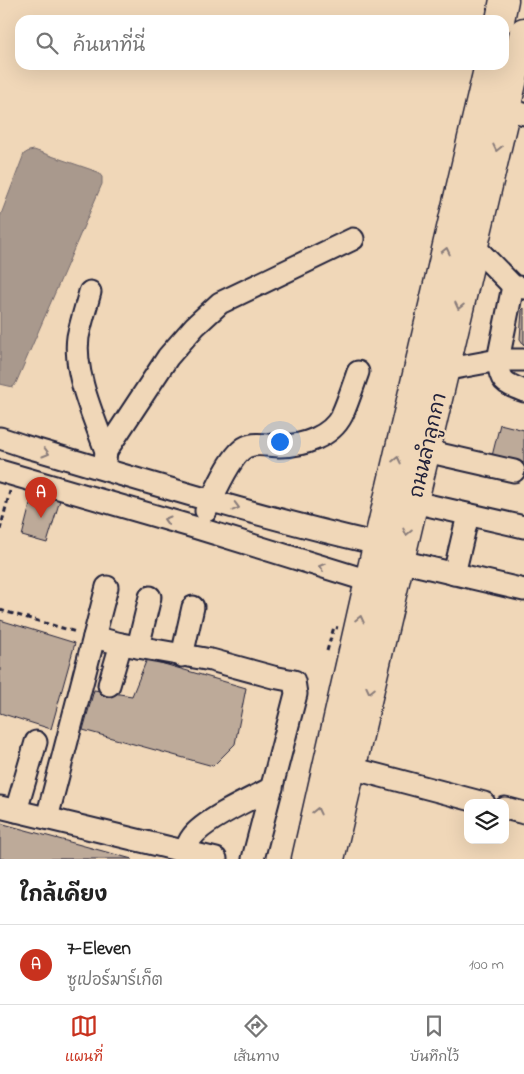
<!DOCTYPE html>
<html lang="th">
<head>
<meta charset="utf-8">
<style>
	body { margin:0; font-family:"Indie Flower","Playpen Sans Thai",sans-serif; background:#f6f6f6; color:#222 }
	.controls { position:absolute; right:15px; bottom:15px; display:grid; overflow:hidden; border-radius:10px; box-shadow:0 5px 20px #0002 }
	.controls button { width:45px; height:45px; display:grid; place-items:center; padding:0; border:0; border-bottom:1px solid #e0e0e0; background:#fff; color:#222; font:25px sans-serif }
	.you { position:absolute; left:279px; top:441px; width:18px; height:18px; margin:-12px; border:4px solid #fff; border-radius:50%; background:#1a73e8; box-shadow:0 0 0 8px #1a73e833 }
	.badge { display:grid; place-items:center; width:32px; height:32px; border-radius:50%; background:#c8321e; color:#fff; font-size:16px; font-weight:700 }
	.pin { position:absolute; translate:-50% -41px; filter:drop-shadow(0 1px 2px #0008) }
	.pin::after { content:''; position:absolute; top:26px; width:18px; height:15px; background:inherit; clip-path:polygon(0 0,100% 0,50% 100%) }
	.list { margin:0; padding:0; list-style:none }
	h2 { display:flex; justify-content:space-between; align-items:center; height:65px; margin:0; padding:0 20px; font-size:21px }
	h2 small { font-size:16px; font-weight:400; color:#767676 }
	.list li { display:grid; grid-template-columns:32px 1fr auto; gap:15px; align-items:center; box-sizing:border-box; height:80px; padding:0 20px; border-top:1px solid #e0e0e0 }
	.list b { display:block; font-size:19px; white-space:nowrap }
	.list p { margin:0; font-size:16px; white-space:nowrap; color:#767676 }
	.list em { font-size:16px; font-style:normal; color:#767676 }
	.icon { flex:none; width:28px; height:28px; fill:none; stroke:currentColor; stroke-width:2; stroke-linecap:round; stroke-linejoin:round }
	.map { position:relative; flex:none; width:524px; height:859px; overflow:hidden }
	.search { position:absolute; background:#fff; box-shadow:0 5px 20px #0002; left:15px; right:15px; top:15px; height:55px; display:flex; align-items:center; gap:12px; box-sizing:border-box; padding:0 18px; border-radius:15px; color:#767676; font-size:19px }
	.sheet { height:145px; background:#fff }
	nav { display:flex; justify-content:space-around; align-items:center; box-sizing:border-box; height:70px; border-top:1px solid #e0e0e0; background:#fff; font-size:14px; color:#767676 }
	nav a { display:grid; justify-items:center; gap:2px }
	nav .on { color:#c8321e }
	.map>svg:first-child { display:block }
</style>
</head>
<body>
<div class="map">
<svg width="524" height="859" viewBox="0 0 524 859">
	<rect width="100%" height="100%" fill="#f0d7b8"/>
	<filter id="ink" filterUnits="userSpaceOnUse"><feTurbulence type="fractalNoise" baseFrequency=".02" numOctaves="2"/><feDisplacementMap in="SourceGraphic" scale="10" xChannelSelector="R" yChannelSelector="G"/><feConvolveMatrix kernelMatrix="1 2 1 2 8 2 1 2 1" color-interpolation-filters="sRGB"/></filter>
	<g filter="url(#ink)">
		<polygon fill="#a9998d" stroke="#73696c" points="34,150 98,172 102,177 102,184 16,383 13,387 0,384 0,217 24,154 29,151"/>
		<g fill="#bdaa99" stroke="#22223b">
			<polygon points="524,308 524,345 520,339 522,310"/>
			<polygon points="500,424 524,430 524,463 492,456"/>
			<polygon points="34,489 60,500 47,543 22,536"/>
			<polygon points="0,620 75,643 51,729 0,713"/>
			<polygon points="147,659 246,688 235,744 213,766 83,730 94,690 132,696"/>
			<polygon points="0,823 132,859 0,859"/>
		</g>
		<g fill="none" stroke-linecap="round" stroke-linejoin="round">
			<g stroke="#22223b" stroke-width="25">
				<g id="minor">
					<polyline points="506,109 524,114"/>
					<polyline points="473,245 513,286 524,288"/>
					<polyline points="513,286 498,360 524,360"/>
					<path d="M90 292C86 307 81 322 78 337 73 372 94 418 106 451L105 461"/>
					<path d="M444 370 498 360C500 382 504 383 524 391"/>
					<path d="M0 438 24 446C141 480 259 517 378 544"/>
					<polyline points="106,451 168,357 195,326 220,303 353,239"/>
					<polyline points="426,451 514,471"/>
					<polyline points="0,471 197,528 369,581"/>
					<polyline points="414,502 524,527"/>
					<path d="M206 511C214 495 231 454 246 447 256 442 269 446 280 446 303 446 331 437 342 415 348 402 353 386 358 372"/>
					<polyline points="400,561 524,590"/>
					<polyline points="454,574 468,515"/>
					<polyline points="94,637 121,644 211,660 273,677 294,681 296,694 253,859"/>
					<polyline points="138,647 150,597"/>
					<polyline points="182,656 193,607"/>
					<polyline points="109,685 121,644"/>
					<polyline points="351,768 484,803"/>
					<polyline points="0,807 216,859"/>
					<polyline points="505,808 524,813"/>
					<polyline points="16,811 36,742"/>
					<polyline points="47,818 107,587"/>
					<path d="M183 859C185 852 187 843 192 837 204 820 252 798 272 788"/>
				</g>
			</g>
			<g stroke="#22223b" stroke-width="31">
				<g id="major">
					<polyline points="500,20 504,0"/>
					<polyline points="306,859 369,581 489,65"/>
					<polyline points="330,859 524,32"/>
				</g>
			</g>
			<g stroke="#22223b" stroke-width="3" stroke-dasharray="5 4" stroke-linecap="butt">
				<polyline points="0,530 10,491"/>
				<polyline points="0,610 76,632"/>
				<polyline points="327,651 334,627 338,628"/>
			</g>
			<use href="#minor" stroke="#f0d7b8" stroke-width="21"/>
			<use href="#major" stroke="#f0d7b8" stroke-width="28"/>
		</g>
		<defs><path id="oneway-chevron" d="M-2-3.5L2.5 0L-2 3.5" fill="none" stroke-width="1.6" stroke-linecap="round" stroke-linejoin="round" transform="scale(1.25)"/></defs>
		<g stroke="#897c7a">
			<use href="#oneway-chevron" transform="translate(497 148) rotate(103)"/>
			<use href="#oneway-chevron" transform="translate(446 251) rotate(-77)"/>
			<use href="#oneway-chevron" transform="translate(459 306) rotate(103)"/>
			<use href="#oneway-chevron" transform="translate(46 453) rotate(16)"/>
			<use href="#oneway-chevron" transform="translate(397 460) rotate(-77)"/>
			<use href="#oneway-chevron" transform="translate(236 507) rotate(15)"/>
			<use href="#oneway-chevron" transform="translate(167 520) rotate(-164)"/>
			<use href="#oneway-chevron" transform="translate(407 532) rotate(103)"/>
			<use href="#oneway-chevron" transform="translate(322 567) rotate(-163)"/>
			<use href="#oneway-chevron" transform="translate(360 619) rotate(-77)"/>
			<use href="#oneway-chevron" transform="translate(370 690) rotate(103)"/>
			<use href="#oneway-chevron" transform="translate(317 811) rotate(-77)"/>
		</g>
	</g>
	<g text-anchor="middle" stroke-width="5" stroke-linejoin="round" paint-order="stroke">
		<g font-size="20" fill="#22223b" stroke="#f0d7b8">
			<text transform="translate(427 445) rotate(-77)" y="7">ถนนลำลูกกา</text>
		</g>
	</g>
</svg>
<div class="controls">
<button><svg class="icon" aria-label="layers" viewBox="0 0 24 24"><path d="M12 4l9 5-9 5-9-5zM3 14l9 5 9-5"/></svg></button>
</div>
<div class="you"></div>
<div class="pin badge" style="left:41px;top:518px">A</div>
<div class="search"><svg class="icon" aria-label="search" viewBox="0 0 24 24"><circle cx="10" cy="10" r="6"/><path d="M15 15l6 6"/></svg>ค้นหาที่นี่</div>
</div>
<section class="sheet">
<h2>ใกล้เคียง<small></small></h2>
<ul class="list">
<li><span class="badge">A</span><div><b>7-Eleven</b><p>ซูเปอร์มาร์เก็ต</p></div><em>100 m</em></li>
</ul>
</section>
<nav>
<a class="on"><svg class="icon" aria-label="map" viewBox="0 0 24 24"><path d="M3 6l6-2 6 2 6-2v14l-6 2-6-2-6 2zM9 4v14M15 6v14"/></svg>แผนที่</a>
<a><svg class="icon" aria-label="directions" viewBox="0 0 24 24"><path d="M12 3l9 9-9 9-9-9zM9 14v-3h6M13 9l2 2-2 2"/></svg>เส้นทาง</a>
<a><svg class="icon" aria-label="saved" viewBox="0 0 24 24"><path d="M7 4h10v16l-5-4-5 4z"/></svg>บันทึกไว้</a>
</nav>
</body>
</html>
